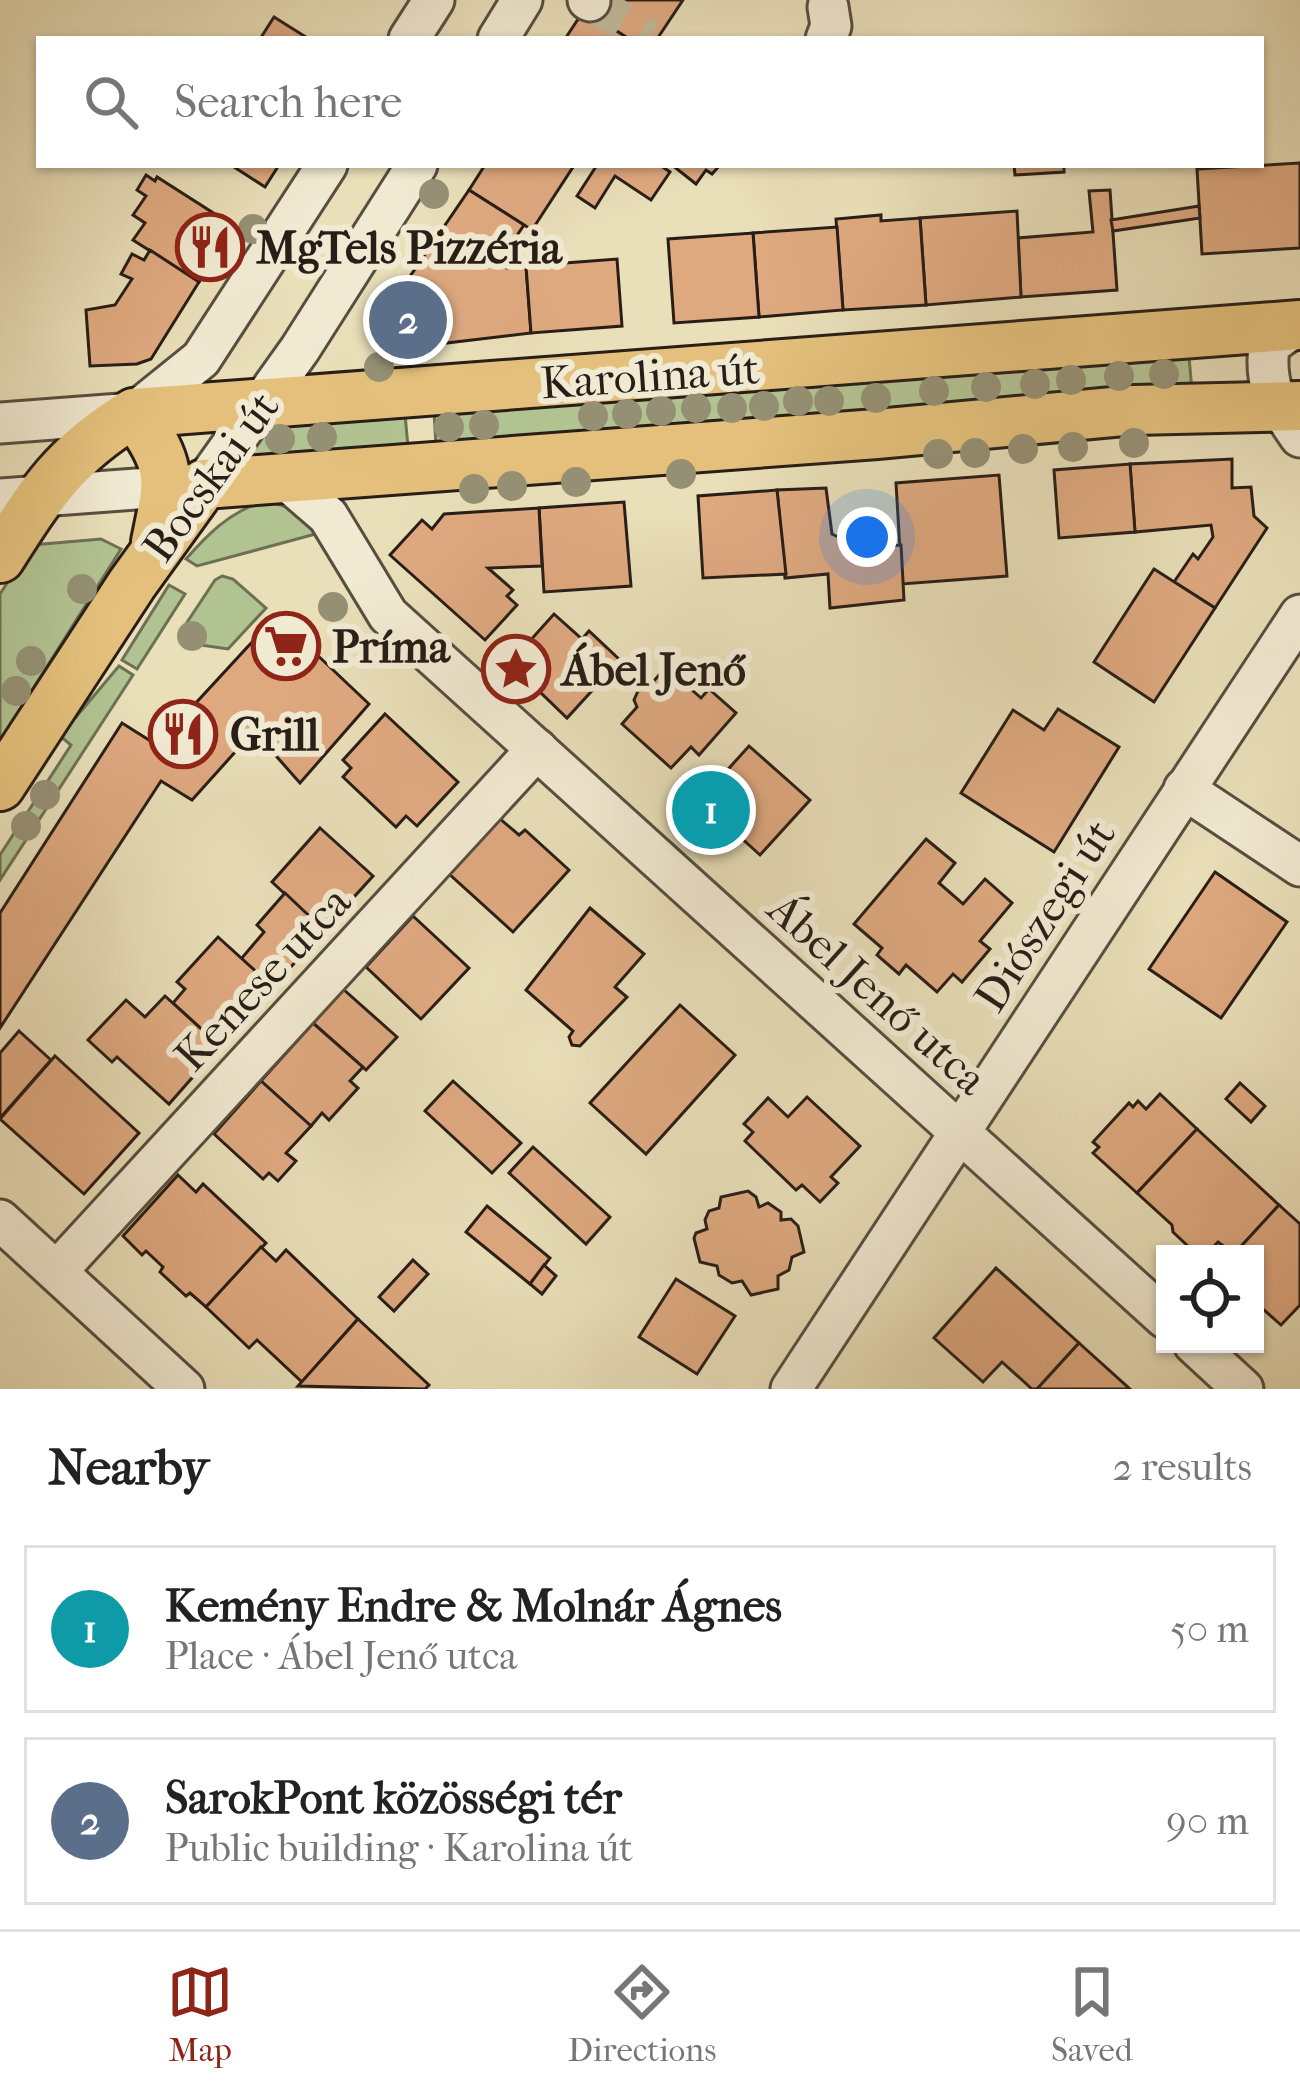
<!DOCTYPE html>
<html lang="en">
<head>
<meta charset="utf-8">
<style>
	body { margin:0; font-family:"IM FELL French Canon",serif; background:#f6f6f6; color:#222 }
	.controls { position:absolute; right:36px; bottom:36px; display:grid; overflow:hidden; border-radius:0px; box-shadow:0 3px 9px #0004 }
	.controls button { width:108px; height:108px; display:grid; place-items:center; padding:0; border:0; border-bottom:3px solid #e0e0e0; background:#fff; color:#222; font:60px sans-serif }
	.you { position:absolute; left:867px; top:537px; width:42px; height:42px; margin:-30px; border:9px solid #fff; border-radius:50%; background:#1a73e8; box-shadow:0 0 0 18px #1a73e833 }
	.badge { display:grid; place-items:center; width:78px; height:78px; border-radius:50%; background:#8f2418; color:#fff; font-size:39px; font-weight:700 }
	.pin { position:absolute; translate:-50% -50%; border:6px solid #fff; box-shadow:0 3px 12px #0006 }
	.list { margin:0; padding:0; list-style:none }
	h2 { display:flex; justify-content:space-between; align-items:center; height:156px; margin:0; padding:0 48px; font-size:51px }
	h2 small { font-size:39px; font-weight:400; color:#767676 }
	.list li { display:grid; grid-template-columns:78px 1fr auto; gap:36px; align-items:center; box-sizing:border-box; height:168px; margin:0 24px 24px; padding:0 24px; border:3px solid #e0e0e0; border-radius:0px }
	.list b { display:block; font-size:45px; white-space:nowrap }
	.list p { margin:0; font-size:39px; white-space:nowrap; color:#767676 }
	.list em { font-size:39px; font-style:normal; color:#767676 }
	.icon { flex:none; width:66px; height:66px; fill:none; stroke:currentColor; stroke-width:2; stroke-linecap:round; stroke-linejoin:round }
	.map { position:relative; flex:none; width:1300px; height:1389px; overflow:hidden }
	.search { position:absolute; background:#fff; box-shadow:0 3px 9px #0004; left:36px; right:36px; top:36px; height:132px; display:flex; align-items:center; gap:30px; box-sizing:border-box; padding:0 42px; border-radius:0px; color:#767676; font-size:45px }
	.sheet { height:540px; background:#fff }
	nav { display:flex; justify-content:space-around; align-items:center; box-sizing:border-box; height:168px; border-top:3px solid #e0e0e0; background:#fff; font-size:33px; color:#767676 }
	nav a { display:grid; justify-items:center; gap:6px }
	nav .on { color:#8f2418 }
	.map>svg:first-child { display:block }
</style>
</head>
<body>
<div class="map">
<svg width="1300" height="1389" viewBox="0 0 1300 1389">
	<rect width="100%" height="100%" fill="#e9dfb9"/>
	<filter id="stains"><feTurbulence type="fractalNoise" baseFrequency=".00167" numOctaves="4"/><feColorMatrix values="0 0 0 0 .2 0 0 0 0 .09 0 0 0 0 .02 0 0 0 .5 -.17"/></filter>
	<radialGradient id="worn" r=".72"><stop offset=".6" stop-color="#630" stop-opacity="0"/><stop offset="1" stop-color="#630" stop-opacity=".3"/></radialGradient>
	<g fill="#b2c392" stroke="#6d7054" stroke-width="3">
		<polygon points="1189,357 1192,390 436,445 434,412"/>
		<polygon points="405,414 408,447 244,458 268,424"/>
		<path d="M258 503C289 502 302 512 323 532L197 566 186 559C208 534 227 515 258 503Z"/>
		<polygon points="101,539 121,549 0,741 0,594 32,545"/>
		<polygon points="222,576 233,579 266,608 228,649 194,644 180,633 215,580"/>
		<polygon points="169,585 185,594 137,669 122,660"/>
		<polygon points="119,666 133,675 0,880 0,855 71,745 60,736"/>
	</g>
	<g fill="#dfa980" stroke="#281e17" stroke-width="3">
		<polygon points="590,0 683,0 657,39 629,39 584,10"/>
		<polygon points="584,10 629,39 565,39"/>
		<polygon points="274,17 309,39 260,39"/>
		<polygon points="1300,163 1300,248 1202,254 1197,169"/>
		<polygon points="231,165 279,165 265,187"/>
		<polygon points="485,165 569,165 573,167 532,230 469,190"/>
		<polygon points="597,165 660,165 670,172 651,200 615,176 595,208 577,196"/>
		<polygon points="672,165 720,165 712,174 706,170 696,184"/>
		<polygon points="1014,165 1064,165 1064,172 1015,175"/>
		<polygon points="146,175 155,181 157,177 240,230 223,257 218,253 199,282 133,240 145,223 133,215 146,196 137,190"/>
		<polygon points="469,190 524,225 501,259 507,268 526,266 531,333 404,348 402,341 388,329 391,313 387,310"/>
		<polygon points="1110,190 1117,290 1021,297 1018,238 1093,232 1089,191"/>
		<polygon points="1199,206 1200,218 1113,231 1111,220"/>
		<polygon points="1017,211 1021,297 926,305 920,218"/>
		<polygon points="881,215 881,221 920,218 926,305 843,310 836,219"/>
		<polygon points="837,227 843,310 759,317 753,233"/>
		<polygon points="753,233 759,317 674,323 668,239"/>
		<polygon points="150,250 199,282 151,359 137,364 90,366 86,310 115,305 132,279 121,274 132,254 144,260"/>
		<polygon points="617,259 622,326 531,333 526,266"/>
		<polygon points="1232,459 1232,488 1251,487 1254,516 1267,528 1215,608 1174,582 1193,554 1198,559 1213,537 1211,525 1135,532 1130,464"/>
		<polygon points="1130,464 1135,532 1059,538 1054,470"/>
		<polygon points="999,475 1007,576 902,584 896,483"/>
		<polygon points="826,488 832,534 862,548 901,545 904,600 830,608 828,574 785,578 777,490"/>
		<polygon points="777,490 786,574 703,578 698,496"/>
		<polygon points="624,502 631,586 544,592 539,508"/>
		<polygon points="539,508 542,566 488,568 513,590 507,596 517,605 485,640 390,555 422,520 432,529 444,514"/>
		<polygon points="1154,569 1215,608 1154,702 1094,662"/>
		<polygon points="554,614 582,639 589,631 620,660 567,718 510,663"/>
		<polygon points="276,616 369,704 300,783 254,731 192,800 161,781 0,1028 0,913 122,723 157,745"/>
		<polygon points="666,667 701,698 709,689 736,713 699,755 691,747 671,768 622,724 637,707 634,700 638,691 647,689"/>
		<polygon points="1058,709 1119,747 1054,852 961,793 1013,710 1044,730"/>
		<polygon points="385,714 458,782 417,826 406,816 396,827 343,777 351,768 343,760"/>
		<polygon points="749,746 810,800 760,855 706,806 728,782 722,776"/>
		<polygon points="499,818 519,835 525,830 569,870 513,932 448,873"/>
		<polygon points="320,828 373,876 324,930 272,882"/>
		<polygon points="926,839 955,863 939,883 963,904 985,879 1012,903 980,941 990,949 962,982 953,974 937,992 906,965 899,974 877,955 882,948 854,924"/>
		<polygon points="1215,872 1287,922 1221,1018 1149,969"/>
		<polygon points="285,893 324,930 273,987 241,959 264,932 257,925"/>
		<polygon points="590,908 644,954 615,987 627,997 580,1046 572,1045 569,1037 573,1031 526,990"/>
		<polygon points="413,916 469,968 421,1019 366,967"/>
		<polygon points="218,937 273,987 220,1046 173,1003 185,989 177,982"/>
		<polygon points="343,989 397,1037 366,1070 313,1023"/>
		<polygon points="165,996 220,1046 169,1104 117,1057 112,1062 88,1040 126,1000 145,1017"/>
		<polygon points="680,1005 735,1055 646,1154 590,1103"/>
		<polygon points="313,1023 363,1067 350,1081 358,1088 329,1120 322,1113 311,1126 261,1081"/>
		<polygon points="19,1031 51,1060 0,1118 0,1053"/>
		<polygon points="55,1056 139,1133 84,1194 0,1119"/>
		<polygon points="261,1081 311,1126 286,1153 296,1161 278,1181 269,1173 263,1179 214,1134"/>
		<polygon points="453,1081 521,1143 492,1173 425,1111"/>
		<polygon points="1240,1083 1265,1106 1251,1122 1226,1099"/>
		<polygon points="1160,1094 1197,1129 1137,1193 1093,1153 1099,1147 1093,1142 1129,1103 1133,1107 1138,1101 1146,1109"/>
		<polygon points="807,1097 860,1146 831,1177 838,1183 820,1202 802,1185 796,1190 745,1141 753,1132 744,1124 768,1098 788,1117"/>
		<polygon points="1197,1129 1279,1205 1234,1254 1218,1242 1207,1254 1190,1248 1173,1232 1172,1225 1137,1193"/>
		<polygon points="533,1147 610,1217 586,1244 509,1173"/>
		<polygon points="178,1175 196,1192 203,1184 266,1243 206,1307 190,1293 186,1296 160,1272 163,1267 146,1251 142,1255 123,1236"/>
		<polygon points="748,1191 756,1197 759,1207 768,1203 781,1212 781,1220 791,1219 798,1226 804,1252 792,1257 789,1270 778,1276 778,1289 751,1295 742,1281 732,1283 719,1275 717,1266 700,1262 694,1238 696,1233 707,1229 705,1220 709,1211 719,1208 721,1197"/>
		<polygon points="1279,1205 1300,1224 1300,1305 1281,1325 1255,1302 1255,1254 1234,1254"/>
		<polygon points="487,1206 550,1258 530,1284 466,1232"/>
		<polygon points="261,1247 276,1261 286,1250 358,1319 302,1382 257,1340 249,1348 206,1307"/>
		<polygon points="413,1260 428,1274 394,1311 379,1297"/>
		<polygon points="544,1265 556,1276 542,1294 530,1284"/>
		<polygon points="996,1268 1079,1343 1037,1389 1032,1389 1002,1362 983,1382 934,1338"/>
		<polygon points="676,1279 735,1316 697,1374 639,1337"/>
		<polygon points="358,1319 429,1385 425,1389 298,1386"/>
		<polygon points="1079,1343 1130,1389 1037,1389"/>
	</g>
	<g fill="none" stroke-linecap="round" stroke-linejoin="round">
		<polyline stroke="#c2b899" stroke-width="39" stroke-dasharray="39 20" stroke-linecap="butt" points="590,1 649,39"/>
		<g stroke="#584e40" stroke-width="45">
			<g id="minor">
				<polyline points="588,0 590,1"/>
				<polyline points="409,39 434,0"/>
				<polyline points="498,39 522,0"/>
				<polyline points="826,39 831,26 828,7"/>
				<path d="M1296 326 1269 345C1264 388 1276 402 1300 437"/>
				<polyline points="0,423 134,413 201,359 327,165"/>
				<polyline points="284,478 328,516 388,615 1165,1318"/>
				<polyline points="0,499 204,484 300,349 417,165"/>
				<polyline points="1184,789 1300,866"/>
				<polyline points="0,1220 184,1389"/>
				<polyline points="57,1271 537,749"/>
				<polyline points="1194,1344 1243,1389"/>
				<polyline points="791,1389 1300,615"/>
			</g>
		</g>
		<g stroke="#281e17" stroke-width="54">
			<g id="major">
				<path d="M134 413C174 468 169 478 156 542"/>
				<path d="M0 558C42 492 66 454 134 413L1300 325"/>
				<polyline points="0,786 132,584 204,484 877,434 1134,410 1300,406"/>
			</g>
		</g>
		<use href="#minor" stroke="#f1ead2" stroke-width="39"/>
		<use href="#major" stroke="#e4c07c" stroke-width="48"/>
	</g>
	<g fill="#959074">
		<circle cx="434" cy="194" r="15"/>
		<circle cx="253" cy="229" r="15"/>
		<circle cx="379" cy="367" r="15"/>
		<circle cx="1164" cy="374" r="15"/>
		<circle cx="1119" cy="376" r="15"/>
		<circle cx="1071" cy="380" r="15"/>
		<circle cx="1035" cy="384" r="15"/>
		<circle cx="986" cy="387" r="15"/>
		<circle cx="934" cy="391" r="15"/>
		<circle cx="876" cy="398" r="15"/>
		<circle cx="798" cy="401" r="15"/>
		<circle cx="829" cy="401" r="15"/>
		<circle cx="764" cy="406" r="15"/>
		<circle cx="696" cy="408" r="15"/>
		<circle cx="732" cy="408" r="15"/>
		<circle cx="661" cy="411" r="15"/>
		<circle cx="627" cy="414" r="15"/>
		<circle cx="593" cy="416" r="15"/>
		<circle cx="484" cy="425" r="15"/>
		<circle cx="449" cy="427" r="15"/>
		<circle cx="322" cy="437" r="15"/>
		<circle cx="280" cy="439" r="15"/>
		<circle cx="1134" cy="443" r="15"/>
		<circle cx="1073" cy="447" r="15"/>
		<circle cx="1023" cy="449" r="15"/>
		<circle cx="975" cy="453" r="15"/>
		<circle cx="938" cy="454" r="15"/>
		<circle cx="681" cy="474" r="15"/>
		<circle cx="576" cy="482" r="15"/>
		<circle cx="512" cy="486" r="15"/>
		<circle cx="474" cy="489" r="15"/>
		<circle cx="82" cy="589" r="15"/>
		<circle cx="333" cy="607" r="15"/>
		<circle cx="192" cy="636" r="15"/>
		<circle cx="31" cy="661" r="15"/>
		<circle cx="16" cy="691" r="15"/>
		<circle cx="45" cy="795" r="15"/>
		<circle cx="26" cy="826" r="15"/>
	</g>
	<defs>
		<g id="restaurant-ring" transform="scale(3.45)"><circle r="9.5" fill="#f1ead2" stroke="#8f2418" stroke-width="1.5"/><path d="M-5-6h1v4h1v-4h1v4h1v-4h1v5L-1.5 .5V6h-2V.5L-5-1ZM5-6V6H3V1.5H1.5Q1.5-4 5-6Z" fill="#8f2418"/></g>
		<g id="supermarket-ring" transform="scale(3.45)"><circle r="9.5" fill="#f1ead2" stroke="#8f2418" stroke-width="1.5"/><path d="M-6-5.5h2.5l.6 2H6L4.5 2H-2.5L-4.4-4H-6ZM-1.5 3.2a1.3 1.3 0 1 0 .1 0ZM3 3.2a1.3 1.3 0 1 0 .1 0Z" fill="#8f2418"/></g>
		<g id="sight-ring" transform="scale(3.45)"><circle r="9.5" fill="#f1ead2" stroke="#8f2418" stroke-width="1.5"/><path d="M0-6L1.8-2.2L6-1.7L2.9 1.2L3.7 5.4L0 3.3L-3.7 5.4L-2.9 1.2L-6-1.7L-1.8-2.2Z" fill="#8f2418"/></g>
	</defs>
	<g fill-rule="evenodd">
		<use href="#restaurant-ring" x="210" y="247"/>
		<use href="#supermarket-ring" x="286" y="646"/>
		<use href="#sight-ring" x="516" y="669"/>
		<use href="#restaurant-ring" x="183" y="734"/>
	</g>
	<g text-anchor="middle" stroke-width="12" stroke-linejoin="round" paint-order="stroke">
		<g font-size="45" font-weight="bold" fill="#281e17" stroke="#f1ead2" text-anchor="start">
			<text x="256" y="263">MgTels Pizzéria</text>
			<text x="332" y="662">Príma</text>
			<text x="562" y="685">Ábel Jenő</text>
			<text x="230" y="750">Grill</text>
		</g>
		<g font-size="45" fill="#281e17" stroke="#f1ead2">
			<text transform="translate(650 375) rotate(-4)" y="16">Karolina út</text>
			<text transform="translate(210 476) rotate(-54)" y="16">Bocskai út</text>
			<text transform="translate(1044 915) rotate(-57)" y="16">Diószegi út</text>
			<text transform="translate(262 978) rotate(-47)" y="16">Kenese utca</text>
			<text transform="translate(878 993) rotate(42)" y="16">Ábel Jenő utca</text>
		</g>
	</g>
	<rect width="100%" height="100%" filter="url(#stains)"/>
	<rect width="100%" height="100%" fill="url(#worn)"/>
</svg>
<div class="controls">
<button><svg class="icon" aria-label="locate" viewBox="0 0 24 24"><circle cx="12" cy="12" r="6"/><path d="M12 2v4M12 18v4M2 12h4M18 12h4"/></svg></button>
</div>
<div class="you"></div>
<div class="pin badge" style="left:711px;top:810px;background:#0f9aa8">1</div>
<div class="pin badge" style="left:408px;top:320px;background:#5c6f8a">2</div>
<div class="search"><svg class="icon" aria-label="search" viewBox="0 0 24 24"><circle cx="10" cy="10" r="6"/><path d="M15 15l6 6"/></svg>Search here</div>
</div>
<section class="sheet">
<h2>Nearby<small>2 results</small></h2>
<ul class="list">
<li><span class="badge" style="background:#0f9aa8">1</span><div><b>Kemény Endre &amp; Molnár Ágnes</b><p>Place · Ábel Jenő utca</p></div><em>50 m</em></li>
<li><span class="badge" style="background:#5c6f8a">2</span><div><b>SarokPont közösségi tér</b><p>Public building · Karolina út</p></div><em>90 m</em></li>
</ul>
</section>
<nav>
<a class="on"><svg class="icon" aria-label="map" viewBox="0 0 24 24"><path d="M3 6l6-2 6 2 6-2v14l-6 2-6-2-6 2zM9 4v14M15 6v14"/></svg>Map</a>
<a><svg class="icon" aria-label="directions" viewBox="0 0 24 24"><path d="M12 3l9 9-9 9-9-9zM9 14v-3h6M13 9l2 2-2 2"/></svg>Directions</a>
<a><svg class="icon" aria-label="saved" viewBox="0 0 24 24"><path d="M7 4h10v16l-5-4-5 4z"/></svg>Saved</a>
</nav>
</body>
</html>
